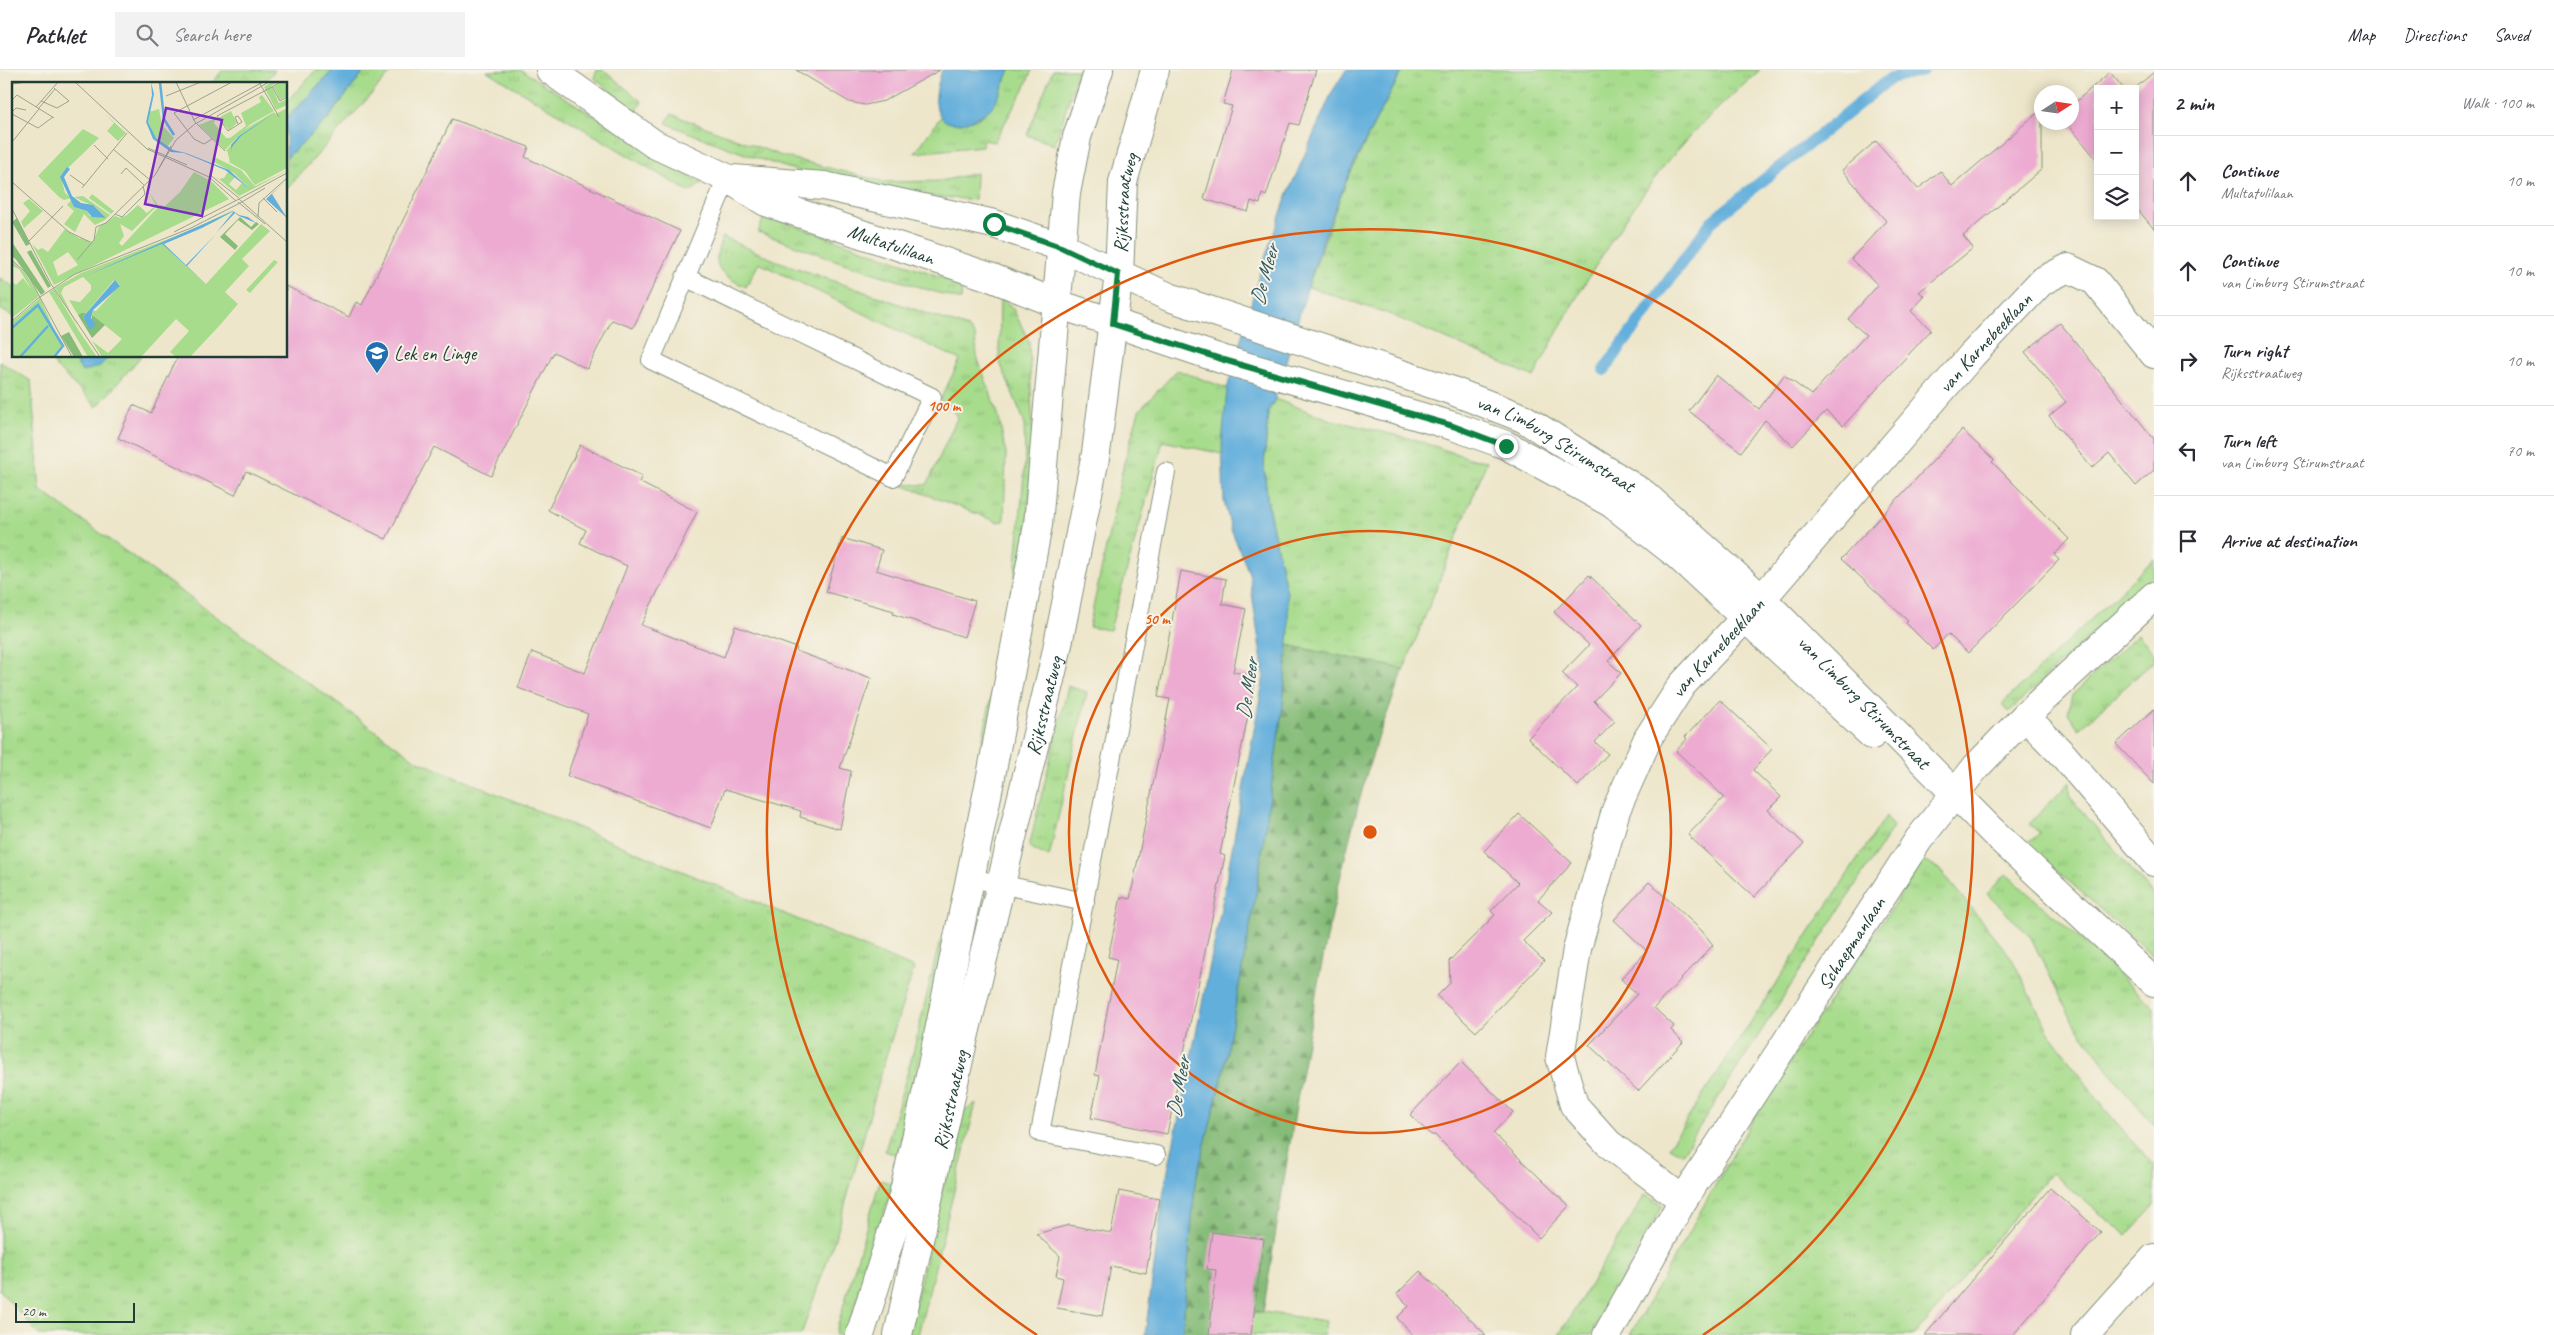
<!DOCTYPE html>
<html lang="en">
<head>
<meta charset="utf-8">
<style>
	body { margin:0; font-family:Caveat,sans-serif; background:#f2f2f3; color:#2b2b33 }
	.controls { position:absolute; right:15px; top:15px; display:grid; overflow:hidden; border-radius:0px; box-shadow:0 2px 12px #0003 }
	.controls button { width:45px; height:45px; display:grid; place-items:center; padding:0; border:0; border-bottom:1px solid #e1e1e2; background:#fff; color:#2b2b33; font:25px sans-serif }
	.compass { position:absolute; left:2034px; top:15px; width:45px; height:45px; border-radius:50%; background:#fff; box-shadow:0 2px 12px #0003; rotate:78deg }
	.scale { position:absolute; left:15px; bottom:12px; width:120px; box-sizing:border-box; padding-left:5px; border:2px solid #1f3d34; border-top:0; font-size:14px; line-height:18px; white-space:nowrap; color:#1f3d34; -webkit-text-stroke:4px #f7f3e8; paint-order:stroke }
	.stop { position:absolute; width:15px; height:15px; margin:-11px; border:4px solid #0b8043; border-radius:50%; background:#fff }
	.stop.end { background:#0b8043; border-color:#fff; box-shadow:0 1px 5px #0008 }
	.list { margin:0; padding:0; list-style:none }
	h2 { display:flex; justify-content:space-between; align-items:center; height:65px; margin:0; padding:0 20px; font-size:21px }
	h2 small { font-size:16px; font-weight:400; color:#7c7c81 }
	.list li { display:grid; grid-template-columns:32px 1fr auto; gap:15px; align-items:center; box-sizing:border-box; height:90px; padding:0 20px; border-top:1px solid #e1e1e2 }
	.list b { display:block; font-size:19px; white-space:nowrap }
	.list p { margin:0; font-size:16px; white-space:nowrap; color:#7c7c81 }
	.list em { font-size:16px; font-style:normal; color:#7c7c81 }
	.icon { flex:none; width:28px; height:28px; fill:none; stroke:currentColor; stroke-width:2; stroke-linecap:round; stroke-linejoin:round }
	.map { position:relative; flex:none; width:2154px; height:1265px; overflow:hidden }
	header { display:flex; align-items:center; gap:30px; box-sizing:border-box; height:70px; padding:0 25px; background:#fff; border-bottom:1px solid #e1e1e2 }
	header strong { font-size:24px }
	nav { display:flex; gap:28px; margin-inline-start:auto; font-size:18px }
	.search { width:350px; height:45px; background:#f2f2f3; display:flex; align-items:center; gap:12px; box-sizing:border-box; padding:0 18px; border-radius:0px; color:#7c7c81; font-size:19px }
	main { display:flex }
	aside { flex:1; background:#fff }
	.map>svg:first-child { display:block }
</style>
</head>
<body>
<header>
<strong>Pathlet</strong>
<div class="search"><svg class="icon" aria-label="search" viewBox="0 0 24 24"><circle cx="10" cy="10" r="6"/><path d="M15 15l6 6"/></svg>Search here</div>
<nav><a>Map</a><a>Directions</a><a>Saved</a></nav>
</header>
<main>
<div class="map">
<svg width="2154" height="1265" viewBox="0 0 2154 1265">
	<defs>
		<pattern id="grass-tufts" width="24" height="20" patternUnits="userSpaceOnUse" patternTransform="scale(1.25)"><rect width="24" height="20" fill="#a7dc8c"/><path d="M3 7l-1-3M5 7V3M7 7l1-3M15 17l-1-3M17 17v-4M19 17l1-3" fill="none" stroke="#8fbe79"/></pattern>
		<pattern id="forest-firs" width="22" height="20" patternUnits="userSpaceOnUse" patternTransform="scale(1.25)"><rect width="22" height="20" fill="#85bc78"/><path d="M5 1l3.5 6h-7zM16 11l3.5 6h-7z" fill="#6c9a63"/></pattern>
	</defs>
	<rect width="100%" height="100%" fill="#f7f3e8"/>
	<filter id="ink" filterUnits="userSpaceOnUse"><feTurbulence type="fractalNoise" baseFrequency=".02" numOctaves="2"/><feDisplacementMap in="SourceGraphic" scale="10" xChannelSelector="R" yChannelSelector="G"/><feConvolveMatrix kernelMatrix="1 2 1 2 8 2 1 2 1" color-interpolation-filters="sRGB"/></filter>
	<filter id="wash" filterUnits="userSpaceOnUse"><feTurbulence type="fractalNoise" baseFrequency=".0096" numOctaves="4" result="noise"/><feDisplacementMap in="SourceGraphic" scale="20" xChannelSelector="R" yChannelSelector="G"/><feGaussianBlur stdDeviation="1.12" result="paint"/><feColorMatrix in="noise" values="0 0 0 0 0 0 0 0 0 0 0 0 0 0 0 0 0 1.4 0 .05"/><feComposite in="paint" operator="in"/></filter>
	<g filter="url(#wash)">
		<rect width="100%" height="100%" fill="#ede6ca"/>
		<g fill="url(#grass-tufts)" stroke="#638c60">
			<polygon points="223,0 275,0 263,14 211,14"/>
			<polygon points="316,0 333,0 286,49 286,32"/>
			<polygon points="365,0 393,0 286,120 286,88 327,50"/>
			<polygon points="521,0 702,114 689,122 487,1"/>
			<polygon points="597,0 604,0 642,32 636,42 594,8"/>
			<polygon points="1009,0 1032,0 1024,19 994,72 983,70 982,76 915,83 941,46 976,50 993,36"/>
			<polygon points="1053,0 1078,0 1055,75 1027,65"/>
			<path d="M1403 0H1760C1721 35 1682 70 1652 112 1607 173 1568 239 1534 307L1389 244 1308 217 1343 119 1374 54Z"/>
			<path d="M671 44 782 86 884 112 941 111 976 103 975 130C945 127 913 127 884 121 809 108 736 83 666 53Z"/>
			<polygon points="765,145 962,214 961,230 852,196 758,162"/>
			<path d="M723 167 777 191 968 258 975 266 977 287 998 344 1006 384 1004 451 998 452 899 414 927 415 958 346 940 330 960 290 759 193 746 217C720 205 709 196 723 167Z"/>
			<polygon points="0,208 14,217 14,247 0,239"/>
			<polygon points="1000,227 1012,237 1029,271 1033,367 1027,467 987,681 981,678 1015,506 1025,392 1024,351 999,290"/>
			<polygon points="73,286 100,296 110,286 141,286 97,337 56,297 52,287"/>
			<polygon points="0,292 31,311 40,420 416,690 914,898 885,989 839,1157 801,1265 39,1265 0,1220"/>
			<polygon points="1177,300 1229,319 1222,384 1163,371 1110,560 1089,557 1124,393 1139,341"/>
			<polygon points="1275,329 1332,350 1416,370 1472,389 1487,391 1404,599 1287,575 1287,523 1268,436 1264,397 1268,342"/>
			<polygon points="2154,489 2154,505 2009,642 2002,634"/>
			<polygon points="2138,564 2154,584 2154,591 2079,659 2068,643 2072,625"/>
			<polygon points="1068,616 1087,622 1049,787 1029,777"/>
			<polygon points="2070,712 2070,727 2154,826 2154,887 2027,774 2040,763 2029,754"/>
			<polygon points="1886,746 1893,757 1682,1084 1669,1077"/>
			<polygon points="1923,791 1939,799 2011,887 2049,962 2104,1038 2154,1097 2154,1136 2127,1166 2051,1103 1915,1265 1630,1265 1753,1049 1818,948"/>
			<polygon points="2006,804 2096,883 2154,938 2154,1055 2121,1016 2072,950 2030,866 1987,824"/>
			<polygon points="949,864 897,1085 885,1081 913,983 939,874"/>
			<polygon points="976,1033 918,1265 907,1265 961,1044"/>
			<polygon points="880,1110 893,1114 846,1265 835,1265"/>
			<polygon points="1645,1125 1663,1135 1591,1265 1559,1265"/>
			<polygon points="1237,1242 1263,1242 1326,1251 1324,1265 1210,1265"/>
		</g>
		<path fill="url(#forest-firs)" stroke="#527c56" d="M1287 575 1404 599C1391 634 1376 670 1366 706 1317 881 1292 1063 1263 1242H1237L1210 1265H1182L1195 1113 1223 1003 1256 823 1283 634Z"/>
		<g fill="#63afdc" stroke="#417688">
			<polygon points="333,0 365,0 327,50 286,88 286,49"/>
			<path d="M942 0H1010C1005 11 999 30 991 38 976 52 940 66 936 34 935 23 939 10 942 0Z"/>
			<path d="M1346 0H1403C1382 39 1360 78 1343 119 1314 186 1296 259 1275 329L1268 342 1264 397 1268 436 1287 523 1289 559 1283 634 1256 823 1223 1003 1195 1113 1182 1265H1145L1164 1120 1216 865 1264 606 1249 503 1231 459 1224 431 1222 374 1227 319 1259 205 1288 123 1332 22Z"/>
			<polygon points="73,286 110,286 100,296 82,302"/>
		</g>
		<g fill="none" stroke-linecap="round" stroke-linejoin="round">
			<polyline stroke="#63afdc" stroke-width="12" points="1604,300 1711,152 1891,8 1924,0"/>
		</g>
		<g id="blocks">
			<g fill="#edabd2">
				<polygon points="796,0 940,0 884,31 865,35 849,32"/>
				<polygon points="1233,0 1316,0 1299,55 1290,53 1266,126 1262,124 1260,134 1251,131 1248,142 1204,129 1232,36 1223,34"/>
				<polygon points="2110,2 2124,19 2098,19 2098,91 2066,52 2072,52 2072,35"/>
				<polygon points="2154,2 2154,159 2135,136 2134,19"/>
				<polygon points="2042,39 2042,99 1963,166 1973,178 1919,222 1925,226 1911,241 1931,260 1843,356 1826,341 1793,376 1765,350 1741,382 1689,341 1716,305 1759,339 1784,305 1811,325 1866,265 1848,249 1878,215 1851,189 1886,151 1842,100 1876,71 1918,119 1940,101 1952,116"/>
				<polygon points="452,49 529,77 525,87 680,161 633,258 612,250 587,299 554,282 491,406 434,377 386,469 246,401 235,425 118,368 133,335 151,343 178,286 286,286 286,216 349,247 356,232 362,235"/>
				<polygon points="2060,253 2154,369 2154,400 2136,416 2109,383 2092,398 2049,346 2066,332 2025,282"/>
				<polygon points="1962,360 1994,390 1992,392 2069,469 2054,485 2059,490 1968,583 1948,564 1933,580 1906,553 1908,551 1841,489"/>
				<polygon points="580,375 642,406 639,412 697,442 641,555 724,587 735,556 797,578 796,581 871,608 840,698 851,701 840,759 800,747 801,741 725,719 711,758 567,706 588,644 518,618 532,582 585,603 627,496 580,473 586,460 548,440"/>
				<polygon points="842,468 882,480 876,500 975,531 964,567 893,544 894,541 826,522"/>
				<polygon points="1181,501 1226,509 1222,534 1246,539 1233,602 1256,606 1220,784 1225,786 1167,1064 1091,1048 1100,1006 1095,1005 1117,889 1108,887 1121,827 1130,829 1170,629 1158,627"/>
				<polygon points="1589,505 1641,555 1608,591 1621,603 1594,631 1615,651 1595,672 1608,684 1578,716 1528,668 1577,617 1562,603 1589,575 1554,542"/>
				<polygon points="1720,630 1772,679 1753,700 1781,727 1768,740 1804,774 1754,827 1688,765 1724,727 1676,681 1687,669 1685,667"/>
				<polygon points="2154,639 2154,714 2116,674"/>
				<polygon points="1519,744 1572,793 1538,830 1552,842 1523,871 1544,891 1476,962 1437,926 1450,913 1449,891 1495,845 1491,841 1518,813 1484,781"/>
				<polygon points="1649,812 1702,861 1713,875 1654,938 1674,956 1671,960 1683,972 1638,1021 1589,975 1637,924 1621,909 1647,881 1614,850"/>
				<polygon points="1461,992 1513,1042 1493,1063 1569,1136 1539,1168 1435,1065 1431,1065 1410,1045"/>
				<polygon points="2050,1118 2101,1162 2013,1265 1925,1265"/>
				<polygon points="1119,1121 1159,1129 1146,1203 1111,1196 1102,1246 1057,1238 1063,1208 1056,1206 1060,1186 1036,1164 1069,1155 1111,1163"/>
				<polygon points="1212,1162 1264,1169 1251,1265 1209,1265 1216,1200 1207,1199"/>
				<polygon points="1420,1201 1486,1265 1413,1265 1397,1248 1409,1236 1397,1224"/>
			</g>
		</g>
	</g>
	<g filter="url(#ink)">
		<use href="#blocks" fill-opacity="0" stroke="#86927f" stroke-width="1"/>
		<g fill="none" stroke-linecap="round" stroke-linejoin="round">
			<g stroke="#86927f" stroke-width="20">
				<g id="service">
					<polyline points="685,207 932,327 893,407 651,290 727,108"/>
					<polyline points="971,808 1085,832"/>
					<polyline points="1156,1085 1040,1063 1166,402"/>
				</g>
			</g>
			<g stroke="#86927f" stroke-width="30">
				<g id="minor">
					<path id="s1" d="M550 0 654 74 727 108 766 132 990 207 1058 234"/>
					<polyline points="733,109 824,116 994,154 1061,177"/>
					<polyline points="2025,646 2064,686 2154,792"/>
					<path id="s2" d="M1683 1130 1609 1074 1574 1035 1560 987 1577 879 1616 740 1648 668 1682 615 1745 548 1972 285 2042 211 2068 198 2095 211 2154 284"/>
					<path id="s3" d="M1607 1265 1683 1130 1919 769 1976 697 2025 646 2154 526"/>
					<polyline points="2085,1265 2154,1188"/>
				</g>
			</g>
			<g stroke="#86927f" stroke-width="30">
				<g id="tertiary">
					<path id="s4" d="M1061 177 1169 227 1450 320 1523 348 1644 424 1761 528 1992 761 2154 912"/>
					<polyline points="1058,234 1224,290 1453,356 1506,375 1611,433 1676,484 1872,665"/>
					<polyline points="860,1265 902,1130 927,1020 991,706 1038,455 1066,123 1077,67 1099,0"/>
					<path id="s5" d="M898 1265 962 976 1055 589 1096 383 1119 204 1123 112 1155 0"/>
				</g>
			</g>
			<use href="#service" stroke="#fff" stroke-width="18"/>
			<use href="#minor" stroke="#fff" stroke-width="28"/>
			<use href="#tertiary" stroke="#fff" stroke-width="28"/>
		</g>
	</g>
	<g fill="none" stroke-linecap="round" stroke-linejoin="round" filter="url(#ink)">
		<polyline stroke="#0b8043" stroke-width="6" points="994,154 1061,177 1118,204 1113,254 1224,290 1453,356 1506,376"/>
	</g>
	<g fill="none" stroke="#de580e" stroke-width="2.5">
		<circle cx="1370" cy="762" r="301"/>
		<path d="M1037 1265A603 603 0 1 1 1703 1265"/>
	</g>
	<defs>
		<g id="school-pin" transform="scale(1.25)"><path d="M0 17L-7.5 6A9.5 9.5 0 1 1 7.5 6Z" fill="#1f6fb2" stroke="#f7f3e8"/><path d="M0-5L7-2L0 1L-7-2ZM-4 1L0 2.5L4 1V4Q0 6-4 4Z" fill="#fff"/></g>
	</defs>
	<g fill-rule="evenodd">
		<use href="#school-pin" x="377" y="283"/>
	</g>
	<g text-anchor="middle" stroke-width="4" stroke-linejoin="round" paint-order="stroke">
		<g font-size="20" fill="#1f3d34" stroke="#f7f3e8">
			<text dy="7" stroke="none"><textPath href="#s5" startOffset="1156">Rijksstraatweg</textPath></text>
			<text dy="7" stroke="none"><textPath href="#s1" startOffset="386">Multatulilaan</textPath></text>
			<text dy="7" stroke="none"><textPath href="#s2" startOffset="1048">van Karnebeeklaan</textPath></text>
			<text dy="7" stroke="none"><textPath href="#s4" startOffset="534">van Limburg Stirumstraat</textPath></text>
			<text dy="7" stroke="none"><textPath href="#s2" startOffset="642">van Karnebeeklaan</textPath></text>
			<text dy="7" stroke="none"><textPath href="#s4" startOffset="939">van Limburg Stirumstraat</textPath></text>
			<text dy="7" stroke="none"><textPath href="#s5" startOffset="646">Rijksstraatweg</textPath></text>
			<text dy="7" stroke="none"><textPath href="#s3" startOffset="462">Schaepmanlaan</textPath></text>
			<text dy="7" stroke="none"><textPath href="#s5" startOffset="241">Rijksstraatweg</textPath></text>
		</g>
		<g font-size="20" fill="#1f3d34" stroke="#f7f3e8" text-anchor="start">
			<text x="394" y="290">Lek en Linge</text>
		</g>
		<g font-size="21" font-style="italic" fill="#305a5e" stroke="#f7f3e8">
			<text transform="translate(1264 205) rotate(-75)" y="7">De Meer</text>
			<text transform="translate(1247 619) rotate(-82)" y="7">De Meer</text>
			<text transform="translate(1178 1017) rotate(-80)" y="7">De Meer</text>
		</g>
	</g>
	<g transform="translate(12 12)">
		<rect width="275" height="275" fill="#ede6ca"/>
		<path d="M260 0H266L259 4 267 21 275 17V23L264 28 252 5ZM269 0H275V14L268 18 261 5ZM250 13 262 29 239 42 232 48 262 30 264 33 229 76 242 102 233 89 217 80 223 72 214 69 230 50 213 68 187 43 204 36 202 41 214 56H218L234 44 229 31 249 20 247 15ZM147 27 150 43 162 56 155 65 143 55 136 40 137 30ZM219 29 225 41 217 48 206 36ZM93 32 114 51 106 59 95 49 102 41ZM71 47 87 56 57 85 50 99 53 111 59 116 52 118 47 115 51 119 26 94ZM202 75 229 88 243 104 275 89 227 114 207 97 189 89 206 97 212 96 216 90 223 95 217 102 224 108 230 101 237 106 222 91 202 80ZM182 90 199 99 217 117 42 203 20 162 26 168 30 166 36 170 53 147 67 156 81 160 87 145 103 134 108 136 115 133 126 123 135 131 144 123 136 109 146 123 120 149 108 142 112 154 107 161 110 164 148 123 153 124 168 110ZM56 170 66 183 46 194 41 180ZM71 114 98 133 93 138 83 143 72 132 63 150 52 142 62 129 55 123 60 117 62 125 75 129 78 134 94 136 83 125 62 115ZM17 117 31 129 12 146 9 140 18 129 11 121ZM223 127 202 140 150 162 194 202 249 142 258 149 230 177 237 184 213 210 226 222 208 243 178 275H164L158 270 177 249 164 237 129 275H90L80 259 96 271 110 257 80 233 81 228 84 229 108 203 102 198 74 231 66 233 57 218 68 220 79 208V203L71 195 52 205 49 211 66 245 43 206 69 191 184 146ZM262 178 266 180 238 211 234 208ZM0 179 14 192 27 214 0 236V199L4 203 11 196 20 208 7 187 0 184ZM42 207 67 249 85 275H76L37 210ZM28 216 50 265 40 275H0V240Z" fill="#a7dc8c" fill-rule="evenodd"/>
		<path d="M228 135 239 145 244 140 247 142 240 148 226 138 213 152 226 164 223 168 208 155ZM5 136 18 162 14 164 0 140ZM0 160 33 210 29 213 3 176 8 181 0 174ZM19 168 39 204 36 206 15 170ZM70 231H74L71 235 79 248 80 233 93 243 80 256 66 233ZM57 250 71 275H62L49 254Z" fill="#85bc78"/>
		<path d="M275 26V86L243 103 233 89 218 80 215 68 236 47ZM80 112 102 129 99 132 77 116Z" fill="#a7dc8c"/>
		<path d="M139 0 142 12 136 40 144 56 161 68 174 71 217 88 239 108 213 88 172 71 159 70 141 57 134 40 140 13ZM261 32 229 54 220 65V70L219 63 227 54ZM55 85 58 87 52 95 60 114 69 121 81 123 94 136 80 135 75 129 62 125 48 95ZM275 98 260 112 275 136 254 117ZM221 129 227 133 236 135 244 141 227 134 223 131 204 151 222 129 190 146 152 162 174 183 204 152 175 184 194 202 150 162 71 195ZM103 198 108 204 81 228 79 236 84 243 78 248 71 235Z" fill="#63afdc"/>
		<path fill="none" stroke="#63afdc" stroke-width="2.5" d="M148 0 152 37 162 53M0 246 26 223 51 264 42 275M8 275 36 244"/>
		<path fill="none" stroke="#9ba28e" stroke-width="1" d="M63 0 135 67 197 95 224 119M164 0 183 40 213 69M247 0 267 35M268 0 260 5 268 19 275 15M0 2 15 0M42 6 57 19M154 14 189 0M0 18 5 13 42 36M29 19 45 26 57 19M24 25 46 0M27 26 43 7M0 30 4 26 14 28M0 32 26 46 41 35M181 38 251 0M185 41 257 0M226 42 223 35 226 34 230 40 216 49 205 34 260 5M200 57 192 62 182 57 162 31 220 0M0 60 27 27M82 63 96 77M136 66 175 83M101 67 138 98M147 86 159 64M109 92 114 86 132 103M58 93 72 103M198 93 227 116M0 100 57 150 78 160M70 106 115 51M251 116 265 130M227 117 275 91M226 120 253 142M230 120 253 106M0 127 39 202 88 275M103 132 110 135 133 112 131 104M246 135 247 121 275 96M162 150 227 117 275 160M17 159 51 124M0 178 16 193 60 275M65 178 82 158 84 145 94 141 143 93 164 58 184 41M0 239 25 217 63 192 179 146 230 120"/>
		<path fill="#7b2cbf" fill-opacity="0.15" stroke="#7b2cbf" stroke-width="2.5" d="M154 26 210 38 190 134 133 122Z"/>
		<rect width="275" height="275" fill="none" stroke="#1f3d34" stroke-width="2.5"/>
	</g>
	<circle cx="1370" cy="762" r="8" fill="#de580e" stroke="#f7f3e8" stroke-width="2.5"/>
	<g font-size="15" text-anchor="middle" font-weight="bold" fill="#de580e" stroke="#f7f3e8" stroke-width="4" stroke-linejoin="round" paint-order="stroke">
		<text x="944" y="341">100 m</text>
		<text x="1157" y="554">50 m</text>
	</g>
</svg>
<div class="controls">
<button>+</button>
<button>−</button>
<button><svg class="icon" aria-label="layers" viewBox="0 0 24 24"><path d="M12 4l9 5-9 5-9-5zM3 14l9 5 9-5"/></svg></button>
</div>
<svg class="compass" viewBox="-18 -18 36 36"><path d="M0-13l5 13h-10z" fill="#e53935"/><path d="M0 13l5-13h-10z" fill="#7c7c81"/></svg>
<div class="scale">20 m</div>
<div class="stop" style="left:994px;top:154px"></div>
<div class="stop end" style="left:1506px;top:376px"></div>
</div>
<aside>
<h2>2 min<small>Walk · 100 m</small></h2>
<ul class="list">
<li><svg class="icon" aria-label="ahead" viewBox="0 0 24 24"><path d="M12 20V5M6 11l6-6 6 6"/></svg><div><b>Continue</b><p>Multatulilaan</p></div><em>10 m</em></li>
<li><svg class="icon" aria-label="ahead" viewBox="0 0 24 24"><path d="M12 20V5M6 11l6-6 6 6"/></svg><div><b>Continue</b><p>van Limburg Stirumstraat</p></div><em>10 m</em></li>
<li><svg class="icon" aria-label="right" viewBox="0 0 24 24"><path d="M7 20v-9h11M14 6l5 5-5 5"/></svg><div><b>Turn right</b><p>Rijksstraatweg</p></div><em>10 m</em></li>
<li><svg class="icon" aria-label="left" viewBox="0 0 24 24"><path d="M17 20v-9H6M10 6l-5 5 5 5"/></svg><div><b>Turn left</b><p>van Limburg Stirumstraat</p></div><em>70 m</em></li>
<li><svg class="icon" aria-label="arrive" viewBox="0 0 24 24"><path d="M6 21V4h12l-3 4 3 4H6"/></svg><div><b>Arrive at destination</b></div></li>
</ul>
</aside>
</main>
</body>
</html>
